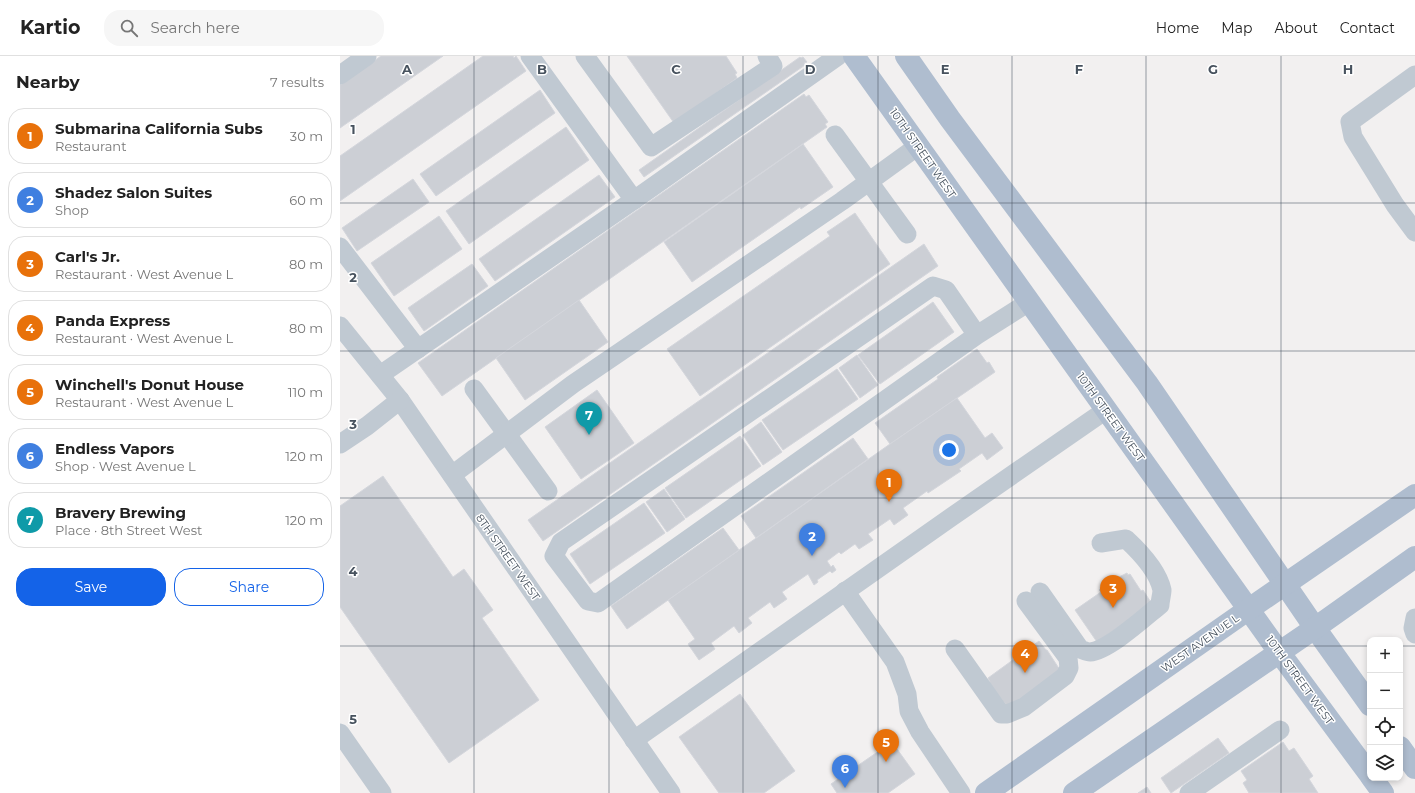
<!DOCTYPE html>
<html lang="en">
<head>
<meta charset="utf-8">
<style>
	body { margin:0; font-family:Montserrat,sans-serif; background:#f6f6f6; color:#222 }
	.controls { position:absolute; right:12px; bottom:12px; display:grid; overflow:hidden; border-radius:8px; box-shadow:0 2px 6px #0003 }
	.controls button { width:36px; height:36px; display:grid; place-items:center; padding:0; border:0; border-bottom:1px solid #e0e0e0; background:#fff; color:#222; font:20px sans-serif }
	.you { position:absolute; left:609px; top:394px; width:14px; height:14px; margin:-10px; border:3px solid #fff; border-radius:50%; background:#1a73e8; box-shadow:0 0 0 6px #1a73e833 }
	.badge { display:grid; place-items:center; width:26px; height:26px; border-radius:50%; background:#1463e8; color:#fff; font-size:13px; font-weight:700 }
	.pin { position:absolute; translate:-50% -33px; filter:drop-shadow(0 1px 2px #0008) }
	.pin::after { content:''; position:absolute; top:21px; width:14px; height:12px; background:inherit; clip-path:polygon(0 0,100% 0,50% 100%) }
	.list { margin:0; padding:0; list-style:none }
	h2 { display:flex; justify-content:space-between; align-items:center; height:52px; margin:0; padding:0 16px; font-size:17px }
	h2 small { font-size:13px; font-weight:400; color:#767676 }
	.list li { display:grid; grid-template-columns:26px 1fr auto; gap:12px; align-items:center; box-sizing:border-box; height:56px; margin:0 8px 8px; padding:0 8px; border:1px solid #e0e0e0; border-radius:16px }
	.list b { display:block; font-size:15px; white-space:nowrap }
	.list p { margin:0; font-size:13px; white-space:nowrap; color:#767676 }
	.list em { font-size:13px; font-style:normal; color:#767676 }
	.actions { display:flex; gap:8px; padding:12px 16px }
	.actions a { flex:1; padding:9px 0; border:1px solid #1463e8; border-radius:16px; text-align:center; font-size:14px; color:#1463e8 }
	.actions .main { background:#1463e8; color:#fff }
	.icon { flex:none; width:22px; height:22px; fill:none; stroke:currentColor; stroke-width:2; stroke-linecap:round; stroke-linejoin:round }
	.map { position:relative; flex:none; width:1075px; height:737px; overflow:hidden }
	header { display:flex; align-items:center; gap:24px; box-sizing:border-box; height:56px; padding:0 20px; background:#fff; border-bottom:1px solid #e0e0e0 }
	header strong { font-size:19px }
	nav { display:flex; gap:22px; margin-inline-start:auto; font-size:14px }
	.search { width:280px; height:36px; background:#f6f6f6; display:flex; align-items:center; gap:10px; box-sizing:border-box; padding:0 14px; border-radius:16px; color:#767676; font-size:15px }
	main { display:flex }
	aside { flex:1; background:#fff }
	.map>svg:first-child { display:block }
</style>
</head>
<body>
<header>
<strong>Kartio</strong>
<div class="search"><svg class="icon" aria-label="search" viewBox="0 0 24 24"><circle cx="10" cy="10" r="6"/><path d="M15 15l6 6"/></svg>Search here</div>
<nav><a>Home</a><a>Map</a><a>About</a><a>Contact</a></nav>
</header>
<main>
<aside>
<h2>Nearby<small>7 results</small></h2>
<ul class="list">
<li><span class="badge" style="background:#e8710a">1</span><div><b>Submarina California Subs</b><p>Restaurant</p></div><em>30 m</em></li>
<li><span class="badge" style="background:#3f7fe0">2</span><div><b>Shadez Salon Suites</b><p>Shop</p></div><em>60 m</em></li>
<li><span class="badge" style="background:#e8710a">3</span><div><b>Carl's Jr.</b><p>Restaurant · West Avenue L</p></div><em>80 m</em></li>
<li><span class="badge" style="background:#e8710a">4</span><div><b>Panda Express</b><p>Restaurant · West Avenue L</p></div><em>80 m</em></li>
<li><span class="badge" style="background:#e8710a">5</span><div><b>Winchell's Donut House</b><p>Restaurant · West Avenue L</p></div><em>110 m</em></li>
<li><span class="badge" style="background:#3f7fe0">6</span><div><b>Endless Vapors</b><p>Shop · West Avenue L</p></div><em>120 m</em></li>
<li><span class="badge" style="background:#0f9aa8">7</span><div><b>Bravery Brewing</b><p>Place · 8th Street West</p></div><em>120 m</em></li>
</ul>
<div class="actions"><a class="main">Save</a><a>Share</a></div>
</aside>
<div class="map">
<svg width="1075" height="737" viewBox="0 0 1075 737">
	<rect width="100%" height="100%" fill="#f2f0f0"/>
	<g fill="#cccfd5" stroke="#d4d6dc">
		<polygon points="41,0 103,0 0,72 0,29"/>
		<polygon points="143,0 173,0 174,2 176,0 186,15 0,145 0,100"/>
		<polygon points="287,0 386,0 397,17 395,18 397,22 334,67"/>
		<polygon points="460,1 461,2 463,1 467,6 464,7 465,9 304,121 299,114"/>
		<polygon points="200,34 215,57 96,140 80,118"/>
		<polygon points="464,38 466,41 469,39 488,66 485,68 487,71 102,340 78,307"/>
		<polygon points="226,71 249,104 129,188 106,155"/>
		<polygon points="463,88 493,131 461,153 460,151 352,226 324,186"/>
		<polygon points="259,119 275,141 155,225 139,203"/>
		<polygon points="73,123 89,146 17,195 2,172"/>
		<polygon points="515,157 550,208 360,340 327,293 490,180 487,176"/>
		<polygon points="99,160 122,193 54,240 31,207"/>
		<polygon points="584,188 598,210 203,485 188,464"/>
		<polygon points="132,208 148,230 84,275 68,252"/>
		<polygon points="239,244 268,286 185,344 156,302"/>
		<polygon points="593,246 614,276 540,328 518,299"/>
		<polygon points="637,293 647,307 649,306 655,316 550,388 535,367 598,323 597,321"/>
		<polygon points="517,299 538,329 520,342 499,312"/>
		<polygon points="497,313 518,343 443,394 422,364"/>
		<polygon points="257,334 294,387 241,423 205,371"/>
		<polygon points="617,342 645,382 652,377 663,392 647,404 642,397 619,413 621,415 588,437 587,435 563,452 568,459 554,469 550,463 528,478 533,484 519,493 515,488 501,498 499,496 487,505 491,511 493,509 496,514 492,517 490,515 477,524 478,526 474,529 468,518 442,536 447,543 434,552 430,546 408,562 412,567 399,577 394,570 371,587 375,593 359,604 348,588 355,583 328,544 550,388"/>
		<polygon points="421,366 442,396 423,409 403,379"/>
		<polygon points="400,380 421,410 346,462 325,432"/>
		<polygon points="513,382 528,403 416,482 401,460"/>
		<polygon points="43,420 113,521 124,513 153,554 142,562 199,644 109,707 0,551 0,450"/>
		<polygon points="324,433 345,463 327,476 306,446"/>
		<polygon points="304,447 325,477 250,528 230,498"/>
		<polygon points="383,472 399,494 287,573 271,550"/>
		<polygon points="787,517 788,519 790,518 801,535 803,534 812,548 757,586 735,554 761,536 759,534 773,524"/>
		<polygon points="699,585 706,594 707,594 720,614 670,654 649,627 650,626 648,622"/>
		<polygon points="400,638 455,715 424,737 379,737 339,681"/>
		<polygon points="878,682 889,697 831,737 821,722"/>
		<polygon points="552,686 575,718 548,737 497,737 491,728"/>
		<polygon points="943,686 949,695 954,692 973,720 969,723 978,737 909,737 903,727 907,724 901,715"/>
		<polygon points="807,731 811,737 798,737"/>
	</g>
	<g fill="none" stroke-linecap="round" stroke-linejoin="round">
		<g stroke="#c0c9d2" stroke-width="19">
			<polyline points="245,0 311,91 433,10 427,0"/>
			<polyline points="0,19 27,0"/>
			<polyline points="1075,19 1010,66 1013,81 1055,149 1075,176"/>
			<polyline points="495,79 567,178"/>
			<polyline points="294,144 498,0"/>
			<polyline points="0,191 78,293"/>
			<polyline points="0,270 60,344 331,737"/>
			<polyline points="637,279 606,234 593,230 221,486 214,500 248,545 258,547 637,279 689,246"/>
			<polyline points="40,319 294,144 190,0"/>
			<polyline points="134,333 208,435"/>
			<polyline points="0,388 27,370 60,344"/>
			<polyline points="112,419 233,328 502,145 578,90"/>
			<polyline points="505,535 555,606 567,638 569,655 580,676 621,737"/>
			<path d="M700 536 740 593C743 594 747 596 750 596 768 595 805 561 820 549 820 545 822 538 822 534 818 515 799 495 786 483L761 487"/>
			<polyline points="1075,562 1073,572 1075,578"/>
			<polyline points="615,593 661,658 667,658 684,651 725,620 729,612 728,602 686,545"/>
			<polyline points="0,677 42,737"/>
			<polyline points="294,684 610,462 766,354"/>
			<polyline points="849,737 940,674"/>
		</g>
		<g stroke="#afbdcf" stroke-width="22">
			<polyline points="514,0 939,596 1030,719"/>
			<polyline points="566,0 610,63 807,327 975,572 1030,649"/>
			<polyline points="1060,691 1075,712"/>
			<polyline points="1032,722 1043,737"/>
			<polyline points="646,737 909,553 1075,439"/>
			<polyline points="734,737 975,572 1075,501"/>
		</g>
	</g>
	<path fill="none" stroke="#47525e" stroke-width="1" stroke-opacity="0.55" d="M134 0V737M269 0V737M403 0V737M538 0V737M672 0V737M806 0V737M941 0V737M0 147H1075M0 295H1075M0 442H1075M0 590H1030M1060 590H1075"/>
	<g text-anchor="middle" stroke-width="3" stroke-linejoin="round" paint-order="stroke">
		<g font-size="11" fill="#47525e" stroke="#fff">
			<text transform="translate(583 97) rotate(55)" y="4">10TH STREET WEST</text>
			<text transform="translate(771 361) rotate(54)" y="4">10TH STREET WEST</text>
			<text transform="translate(168 501) rotate(55)" y="4">8TH STREET WEST</text>
			<text transform="translate(860 587) rotate(-35)" y="4">WEST AVENUE L</text>
			<text transform="translate(960 624) rotate(54)" y="4">10TH STREET WEST</text>
		</g>
	</g>
	<g font-size="13" text-anchor="middle" font-weight="bold" fill="#47525e" stroke="#fff" stroke-width="3" stroke-linejoin="round" paint-order="stroke">
		<text x="67" y="18">A</text>
		<text x="202" y="18">B</text>
		<text x="336" y="18">C</text>
		<text x="470" y="18">D</text>
		<text x="605" y="18">E</text>
		<text x="739" y="18">F</text>
		<text x="873" y="18">G</text>
		<text x="1008" y="18">H</text>
		<text x="13" y="78">1</text>
		<text x="13" y="226">2</text>
		<text x="13" y="373">3</text>
		<text x="13" y="520">4</text>
		<text x="13" y="668">5</text>
	</g>
</svg>
<div class="controls">
<button>+</button>
<button>−</button>
<button><svg class="icon" aria-label="locate" viewBox="0 0 24 24"><circle cx="12" cy="12" r="6"/><path d="M12 2v4M12 18v4M2 12h4M18 12h4"/></svg></button>
<button><svg class="icon" aria-label="layers" viewBox="0 0 24 24"><path d="M12 4l9 5-9 5-9-5zM3 14l9 5 9-5"/></svg></button>
</div>
<div class="you"></div>
<div class="pin badge" style="left:549px;top:446px;background:#e8710a">1</div>
<div class="pin badge" style="left:472px;top:500px;background:#3f7fe0">2</div>
<div class="pin badge" style="left:773px;top:552px;background:#e8710a">3</div>
<div class="pin badge" style="left:685px;top:617px;background:#e8710a">4</div>
<div class="pin badge" style="left:546px;top:706px;background:#e8710a">5</div>
<div class="pin badge" style="left:505px;top:732px;background:#3f7fe0">6</div>
<div class="pin badge" style="left:249px;top:379px;background:#0f9aa8">7</div>
</div>
</main>
</body>
</html>
